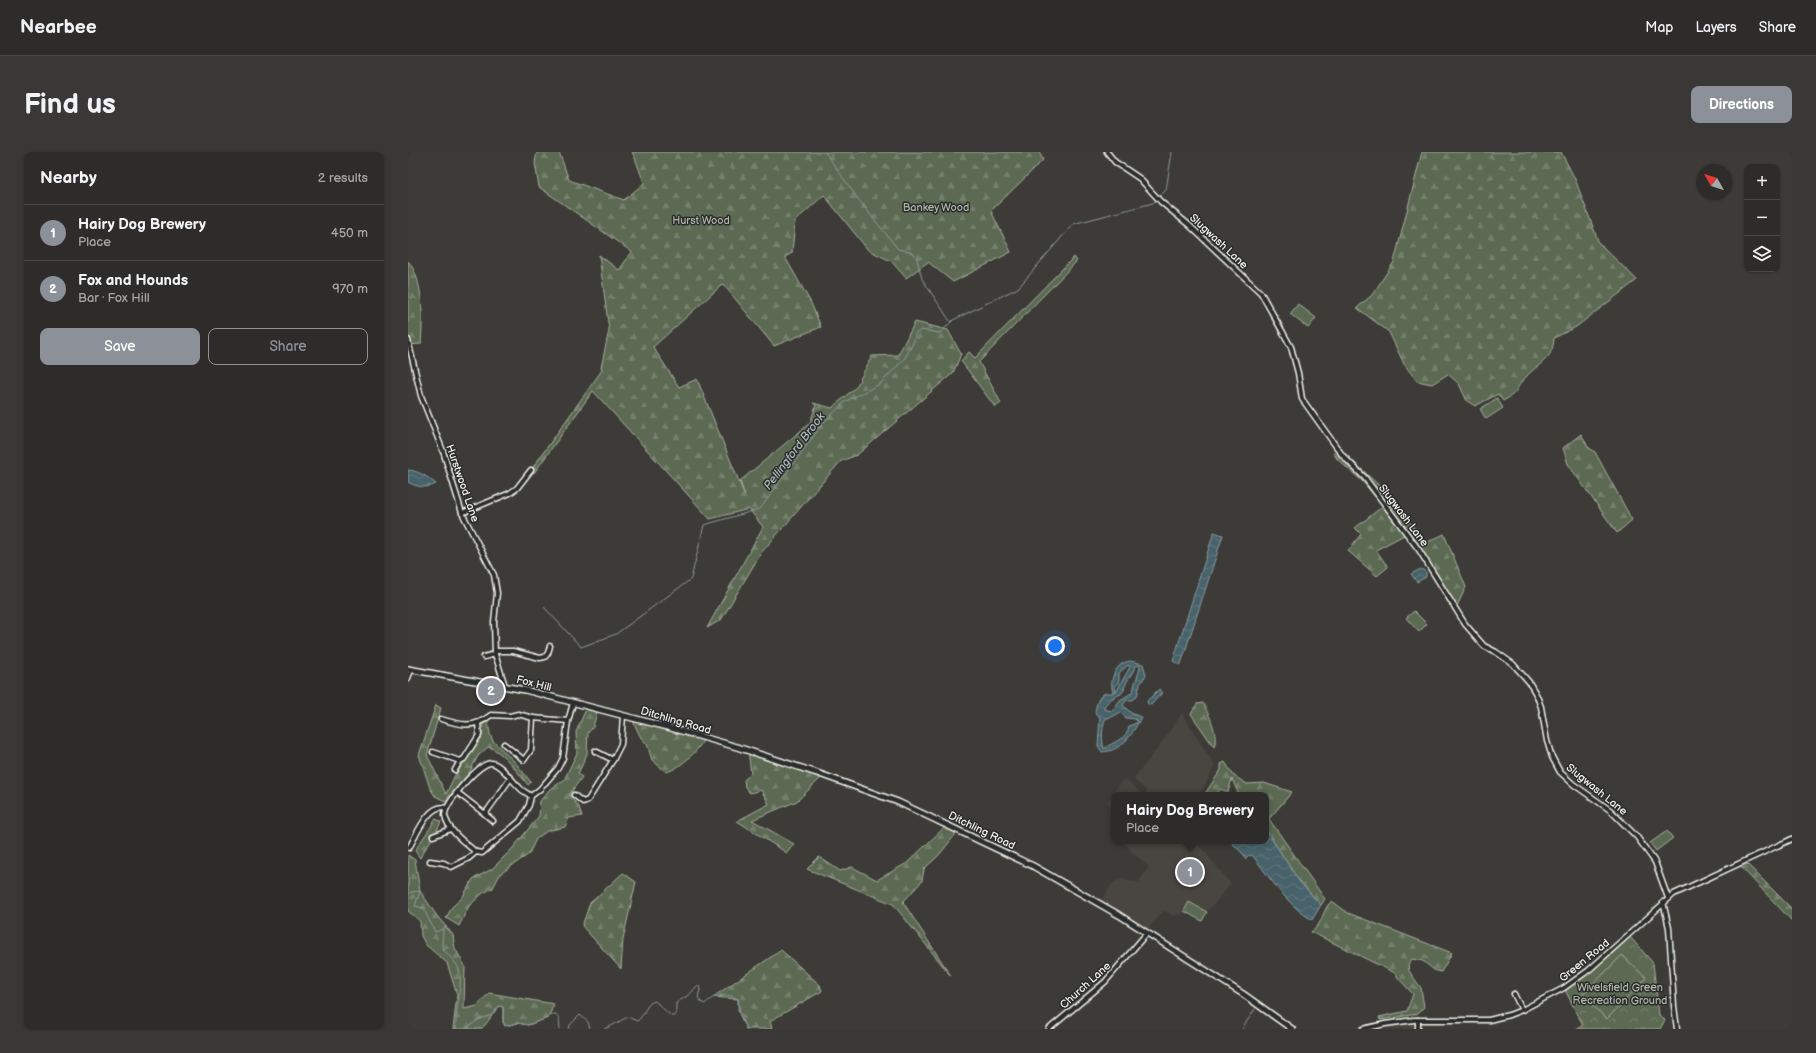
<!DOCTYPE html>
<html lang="en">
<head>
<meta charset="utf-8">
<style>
	body { margin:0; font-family:"Balsamiq Sans",sans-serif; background:#393836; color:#f1f3f6 }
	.controls { position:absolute; right:12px; top:12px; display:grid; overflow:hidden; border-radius:8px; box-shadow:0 1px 3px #0004 }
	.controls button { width:36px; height:36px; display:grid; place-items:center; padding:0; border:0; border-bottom:1px solid #484847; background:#2d2c2a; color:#f1f3f6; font:20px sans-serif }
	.compass { position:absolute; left:1288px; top:12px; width:36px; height:36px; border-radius:50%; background:#2d2c2a; box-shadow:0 1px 3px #0004; rotate:309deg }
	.you { position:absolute; left:647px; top:494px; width:14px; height:14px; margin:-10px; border:3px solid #fff; border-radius:50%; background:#1a73e8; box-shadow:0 0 0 6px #1a73e833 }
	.badge { display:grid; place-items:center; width:26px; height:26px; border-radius:50%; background:#8c9099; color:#fff; font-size:13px; font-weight:700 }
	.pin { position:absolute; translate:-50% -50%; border:2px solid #fff; box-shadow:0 1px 4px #0006 }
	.popup { position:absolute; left:703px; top:640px; width:158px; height:52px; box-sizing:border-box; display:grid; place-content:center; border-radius:8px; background:#2d2c2a; filter:drop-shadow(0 1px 3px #0005); font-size:13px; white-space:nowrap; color:#a7a7a8 }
	.popup b { font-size:15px; color:#f1f3f6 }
	.popup::after { content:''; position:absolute; left:50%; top:100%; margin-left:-8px; border:8px solid transparent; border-top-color:#2d2c2a }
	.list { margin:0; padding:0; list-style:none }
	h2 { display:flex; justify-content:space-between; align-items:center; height:52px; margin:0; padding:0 16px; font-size:17px }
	h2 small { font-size:13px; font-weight:400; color:#a7a7a8 }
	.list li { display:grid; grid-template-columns:26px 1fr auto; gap:12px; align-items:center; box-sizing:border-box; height:56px; padding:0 16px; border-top:1px solid #484847 }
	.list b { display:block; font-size:15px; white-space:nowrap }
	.list p { margin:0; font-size:13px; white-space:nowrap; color:#a7a7a8 }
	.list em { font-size:13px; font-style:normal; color:#a7a7a8 }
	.actions { display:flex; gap:8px; padding:12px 16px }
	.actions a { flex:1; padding:9px 0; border:1px solid #8c9099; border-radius:8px; text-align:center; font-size:14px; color:#8c9099 }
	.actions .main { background:#8c9099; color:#fff }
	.icon { flex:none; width:22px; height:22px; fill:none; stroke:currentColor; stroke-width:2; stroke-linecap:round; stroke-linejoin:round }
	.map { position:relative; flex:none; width:1384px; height:877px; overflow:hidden; border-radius:8px }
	header { display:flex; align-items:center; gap:24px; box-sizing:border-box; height:56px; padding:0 20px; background:#2d2c2a; border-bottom:1px solid #484847 }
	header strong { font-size:19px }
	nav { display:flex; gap:22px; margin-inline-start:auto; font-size:14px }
	.intro { display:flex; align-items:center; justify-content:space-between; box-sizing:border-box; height:96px; padding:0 24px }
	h1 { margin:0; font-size:28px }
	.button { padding:10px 18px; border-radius:8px; background:#8c9099; color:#fff; font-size:14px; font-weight:700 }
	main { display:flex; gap:24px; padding:0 24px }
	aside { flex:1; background:#2d2c2a; border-radius:8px; box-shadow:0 1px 3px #0004 }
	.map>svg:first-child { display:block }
</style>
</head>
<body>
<header>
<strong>Nearbee</strong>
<nav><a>Map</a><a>Layers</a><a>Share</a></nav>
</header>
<div class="intro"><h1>Find us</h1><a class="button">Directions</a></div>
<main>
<aside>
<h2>Nearby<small>2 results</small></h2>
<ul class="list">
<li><span class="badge">1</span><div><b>Hairy Dog Brewery</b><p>Place</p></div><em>450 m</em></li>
<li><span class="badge">2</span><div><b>Fox and Hounds</b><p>Bar · Fox Hill</p></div><em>970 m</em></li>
</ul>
<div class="actions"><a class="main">Save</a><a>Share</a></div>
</aside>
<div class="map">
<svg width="1384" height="877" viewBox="0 0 1384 877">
	<defs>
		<pattern id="forest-firs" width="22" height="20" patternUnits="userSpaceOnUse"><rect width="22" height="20" fill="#5c6b53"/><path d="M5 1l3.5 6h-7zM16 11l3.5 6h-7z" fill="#74816c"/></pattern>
		<pattern id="park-crowns" width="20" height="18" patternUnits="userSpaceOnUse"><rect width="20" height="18" fill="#5c6b53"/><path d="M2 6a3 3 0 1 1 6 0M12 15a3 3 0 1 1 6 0" fill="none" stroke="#74816c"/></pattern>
		<pattern id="water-waves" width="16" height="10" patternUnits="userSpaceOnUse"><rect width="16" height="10" fill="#46626b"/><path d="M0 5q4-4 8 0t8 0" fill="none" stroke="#617980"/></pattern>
	</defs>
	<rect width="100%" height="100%" fill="#3c3b38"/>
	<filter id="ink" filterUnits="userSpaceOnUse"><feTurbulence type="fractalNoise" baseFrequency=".025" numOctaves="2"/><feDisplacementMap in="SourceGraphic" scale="8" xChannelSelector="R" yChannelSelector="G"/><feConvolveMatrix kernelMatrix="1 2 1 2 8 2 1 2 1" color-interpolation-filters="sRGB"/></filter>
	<g filter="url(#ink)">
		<g fill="#49453f">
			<polygon points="774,561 807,614 792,643 737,643 739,639 725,627 750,596"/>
			<polygon points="716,626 735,643 706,643 706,666 699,649"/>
			<polygon points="715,689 788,689 823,732 800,759 781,750 773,762 764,764 757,759 754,761 742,774 739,781 693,749 704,732 713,725 721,729 730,730 741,715 724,700"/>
			<polygon points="1007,870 1008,877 978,877 978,874"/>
		</g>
		<g fill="url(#forest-firs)" stroke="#a8ae9e">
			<polygon points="129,0 151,0 161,28 216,48 236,31 227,6 224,0 631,0 635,8 583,59 603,100 545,130 520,110 498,126 483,109 460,98 416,43 387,69 384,101 377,105 403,151 413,175 366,194 315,132 245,195 271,235 289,227 337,344 332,329 402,271 408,253 405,251 424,256 448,235 464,204 490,203 507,170 540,178 553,202 545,221 449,303 433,309 353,401 313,468 299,476 355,375 341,357 302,367 185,239 126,321 123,318 194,218 193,216 201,178 191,103 211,118 224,100 131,35 127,11"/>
			<path d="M1014 0H1153L1167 27 1191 91 1229 128 1168 175 1146 186C1145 209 1131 210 1118 225 1106 237 1113 239 1095 249L1090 242 1067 254 1059 249 1051 232 1040 222 1024 232 1009 229 996 212 981 180 949 156 964 143 986 110Z"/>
			<polygon points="666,105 669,109 571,210 593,251 587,255 553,209 561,200 567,206"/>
			<path d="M0 109C16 127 15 169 13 192L0 193Z"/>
			<polygon points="1173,282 1180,295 1187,300 1224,368 1209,381 1160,312 1155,296"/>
			<polygon points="932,297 977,339 1018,391 1036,382 1058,435 1049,454 1046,456 998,382 968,398 980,415 969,424 940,399 953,382 947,376 975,354 954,329 930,308 925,301"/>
			<path d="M795 551C801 563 811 582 806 595L783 562 789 552Z"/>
			<path d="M28 553 33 556 19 603 38 642 47 623 74 585 75 572 80 570 82 582 85 589 107 610 123 630 120 633C111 622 94 598 80 595L70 604 61 621 37 649 27 644 22 636 11 603Z"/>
			<polygon points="178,557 189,560 185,575 180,581 179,602 170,622 174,625 161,643 171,655 174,664 161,666 157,675 139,679 128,687 121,702 92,722 85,736 75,741 61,754 51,774 38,766 44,755 54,746 65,727 84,717 104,697 131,664 132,649 141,638 156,628 169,601 168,580"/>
			<path d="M223 565 296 586C292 598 270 618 258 620L244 608 239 592 233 586Z"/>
			<polygon points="340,598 416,623 389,649 344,668 386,692 379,701 329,669 361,652 353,638 342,641 337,635 336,628 343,622"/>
			<polygon points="817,610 826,624 839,632 856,631 884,640 861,667 917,747 913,753 891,729 858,678 858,643 831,643 824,627 820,640 812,637 809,643 796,643 813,618 813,612"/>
			<path d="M27 667 33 669C29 682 18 694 12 706L7 699C13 687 22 679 27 667Z"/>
			<polygon points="539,673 551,678 531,703 516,717 514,729 495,750 543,824 485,752 399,717 411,705 432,719 444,715 469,728 499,711"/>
			<path d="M0 703 7 708 12 739 29 764 45 783 47 796 57 814 56 857 69 854 81 841 146 852 140 866 120 873 109 871 97 874 95 870V855L91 854C84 862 81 870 73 877H45L49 843 39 811 18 793 13 784 12 769 0 759Z"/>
			<polygon points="1338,711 1384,757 1384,769 1332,714"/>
			<polygon points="215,721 228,730 215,787 213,817 174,774 182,751"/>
			<path d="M924 749 940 761 1044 801 1033 820 1026 818 1015 809 1004 807 1000 812 1001 819 1013 836 1016 855 1009 862 972 868 971 865 999 859 1005 842 991 827 987 821 903 780C916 772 914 756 924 749Z"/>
			<polygon points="373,798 412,833 414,839 362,869 364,877 338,877 332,863 330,847 305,845"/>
		</g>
		<polygon fill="url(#park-crowns)" stroke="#a8ae9e" points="1222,785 1245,811 1251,863 1257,868 1252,877 1168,877 1175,873 1157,838 1203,803"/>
		<g fill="#5c6b53" stroke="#a8ae9e">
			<polygon points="890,152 908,166 900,176 882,162"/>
			<polygon points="1089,246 1095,256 1078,267 1072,257"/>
			<polygon points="1006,459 1019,472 1011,480 998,466"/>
			<polygon points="1259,679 1265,686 1248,699 1242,691"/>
			<polygon points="781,750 799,760 794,769 776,759"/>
			<polygon points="1214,803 1238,826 1199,867 1174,844"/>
		</g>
		<g fill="url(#water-waves)" stroke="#8c9b9d" fill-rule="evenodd">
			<path d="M0 318C11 319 20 325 28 332 19 337 8 335 0 330Z"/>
			<polygon points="806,380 815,383 773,512 772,513 765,509"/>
			<polygon points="1013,417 1018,420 1018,425 1009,430 1003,422"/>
			<path d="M722 509 735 512 738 523 732 532 729 544 725 548H719L715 553 723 561 733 565 732 567C724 583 714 599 694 600L690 594 692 565 687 561C687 555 691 542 698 541 700 541 702 541 705 541 701 528 707 511 722 509ZM720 513 722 515 708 540 707 536 711 529V521ZM730 513 732 514C731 524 726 530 725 540L712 548 704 559 696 557V555C699 549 707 544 713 542L716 538C717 530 724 523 727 515ZM713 560 718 566 727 567 730 570 721 574C719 588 705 589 696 597 694 590 693 575 698 566H702Z"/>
			<polygon points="751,537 754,541 743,553 740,552 739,549"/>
			<path d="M858 678 891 729 913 753 904 768C879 753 862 726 845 704L841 703 837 707 836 703 825 692 824 689H858Z"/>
		</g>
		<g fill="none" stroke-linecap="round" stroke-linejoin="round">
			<g stroke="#8c9b9d" stroke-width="1">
				<polyline points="417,0 450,47 490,97 502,100 508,104 514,127 542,169"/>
				<polyline points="752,44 758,38 764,0"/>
				<polyline points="136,455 173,495 208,482 283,427 296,373 352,357 415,271 438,249 472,232 497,206 506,189 507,182 513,178 532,181 545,168 610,136 665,72 745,51 748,48"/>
				<path d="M0 744 3 740 12 739 7 754 16 756C18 764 24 772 27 780L35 777 34 796C39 802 46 808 50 815 57 828 46 860 48 877"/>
				<polyline points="58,877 70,868 84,863 91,854 95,855 95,870 97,874 109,871 120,873 140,866 144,862 148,862 151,866 152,877"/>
				<polyline points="161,877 162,873 172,863 180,870 182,877"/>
				<path d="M196 877C205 874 211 869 220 865L229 869C237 864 237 851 247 849L263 864H266L268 861V851L282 842 289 834H291L292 838 290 845 293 850 297 852C306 842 320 841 330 847V858L338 877"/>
				<polyline points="834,877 847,857"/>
			</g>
			<g stroke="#f4f1e8" stroke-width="7">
				<g id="minor">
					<polyline points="699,0 707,10 731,26 753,50 781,73 853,141 883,195 890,221 894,247 935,304 957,326 1011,398 1057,472 1076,494 1088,500 1105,512 1121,530 1129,544 1133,555 1139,589 1144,605 1152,620 1165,632 1202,658 1229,685 1247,710 1260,746"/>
					<polyline points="0,188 13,244 35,299 54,361 86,423 89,441 86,470 87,502 97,534"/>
					<polyline points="54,361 102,341 109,336 123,318"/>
					<polyline points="87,499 105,499 132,506 137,505 140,501 142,494"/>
					<polyline points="76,505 87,502"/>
					<polyline points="0,526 3,518"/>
					<path d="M33 567C52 573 66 577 83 563L102 564 110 562 125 566 160 569"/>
					<polyline points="96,592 116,608 123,598 125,566"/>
					<polyline points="187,599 205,608"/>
					<polyline points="25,600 52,609"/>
					<polyline points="47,618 52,609 56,607 71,583 70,571"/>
					<polyline points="50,641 77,662 102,627"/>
					<polyline points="166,643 175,650 180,648 205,608 213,592 215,564"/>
					<polyline points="77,662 85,669"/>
					<polyline points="25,684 43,677"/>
					<path d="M1 696C8 684 21 650 38 656"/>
					<path d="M68 700C57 691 39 678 37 663 36 652 72 609 84 611 94 613 103 628 111 635 114 639 119 641 123 644"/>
					<polyline points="22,709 36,711 43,715 61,706 68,700 74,701 112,669 121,653 123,644 132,637 150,616 155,606 160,569 165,551"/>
					<polyline points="1255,750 1261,776 1266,854 1269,877"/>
					<polyline points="1106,842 1114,858"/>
					<polyline points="1010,868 1010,877"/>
					<polyline points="641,877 697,830 739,781"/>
					<polyline points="955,877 977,872 1006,868 1081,868 1101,863 1114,858 1156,836 1181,818 1266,742 1384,687"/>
				</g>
			</g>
			<g stroke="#f4f1e8" stroke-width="8">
				<polyline id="major" points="0,517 117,538 263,576 329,595 406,620 490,650 625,714 711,763 835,842 884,877"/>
			</g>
			<use href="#minor" stroke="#2a2d2e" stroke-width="4"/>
			<use href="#major" stroke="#2a2d2e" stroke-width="5"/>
		</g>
	</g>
	<g text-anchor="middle" stroke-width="3" stroke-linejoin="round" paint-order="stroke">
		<g font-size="11" fill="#b0b5a5" stroke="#2a2d2e">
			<text x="528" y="59">Bankey Wood</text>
			<text x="293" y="72">Hurst Wood</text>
			<text x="1212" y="839">Wivelsfield Green<tspan x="1212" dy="13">Recreation Ground</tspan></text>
		</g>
		<g font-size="11" fill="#f4f1e8" stroke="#2a2d2e">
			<text transform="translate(811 89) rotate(43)" y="4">Slugwash Lane</text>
			<text transform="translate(55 331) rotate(71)" y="4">Hurstwood Lane</text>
			<text transform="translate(996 363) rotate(53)" y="4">Slugwash Lane</text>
			<text transform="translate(126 531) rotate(14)" y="4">Fox Hill</text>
			<text transform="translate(268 568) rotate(16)" y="4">Ditchling Road</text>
			<text transform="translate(1189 637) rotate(39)" y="4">Slugwash Lane</text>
			<text transform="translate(574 678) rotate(26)" y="4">Ditchling Road</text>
			<text transform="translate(1176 808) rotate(-39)" y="4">Green Road</text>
			<text transform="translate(677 833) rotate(-42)" y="4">Church Lane</text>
		</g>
		<g font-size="12" font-style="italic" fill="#aeb8b6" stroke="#2a2d2e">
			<text transform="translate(386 299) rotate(-53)" y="4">Pellingford Brook</text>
		</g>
	</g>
</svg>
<div class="controls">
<button>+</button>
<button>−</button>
<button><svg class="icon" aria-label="layers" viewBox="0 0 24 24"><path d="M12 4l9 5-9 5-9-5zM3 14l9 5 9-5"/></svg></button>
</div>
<svg class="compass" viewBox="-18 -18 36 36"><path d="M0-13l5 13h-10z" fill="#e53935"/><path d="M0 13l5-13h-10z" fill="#a7a7a8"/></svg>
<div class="you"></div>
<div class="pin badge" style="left:782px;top:720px">1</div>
<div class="popup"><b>Hairy Dog Brewery</b>Place</div>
<div class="pin badge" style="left:83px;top:539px">2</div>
</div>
</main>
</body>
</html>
